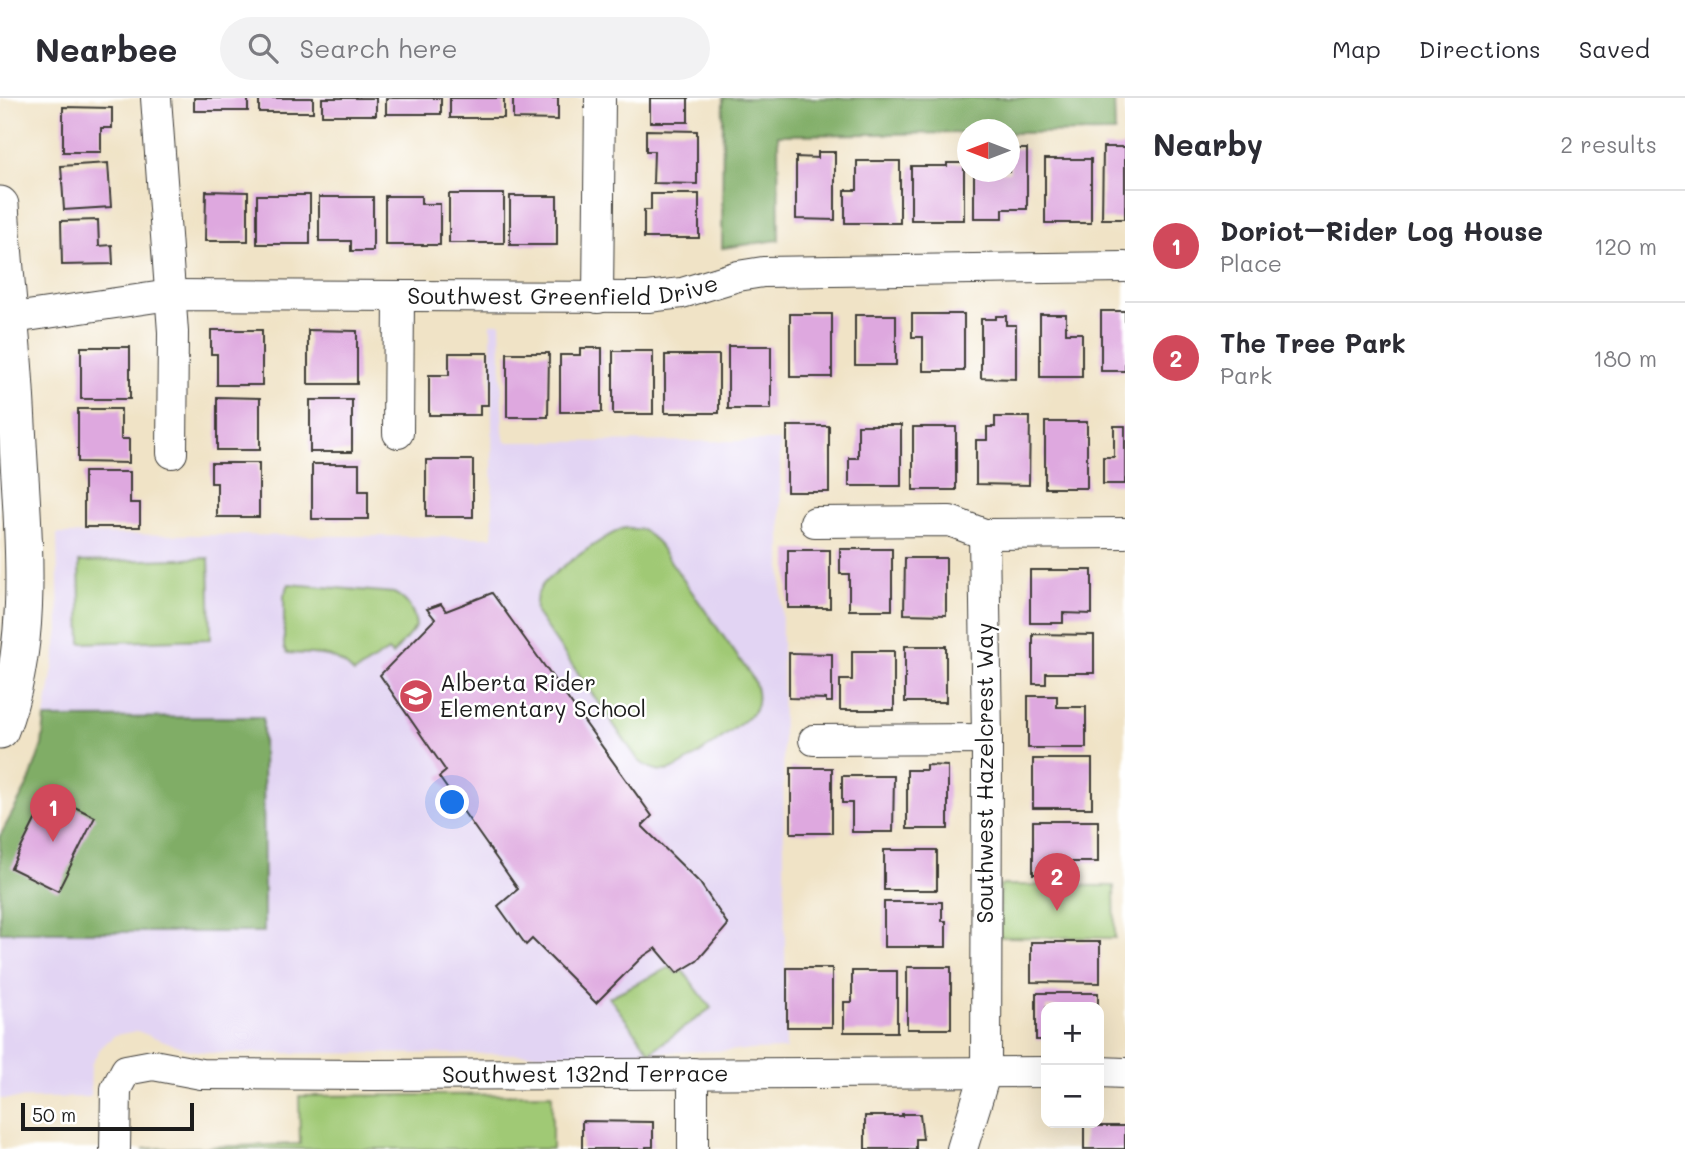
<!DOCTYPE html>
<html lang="en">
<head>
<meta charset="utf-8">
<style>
	body { margin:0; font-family:Mali,sans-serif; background:#f2f2f3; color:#2b2b33 }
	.controls { position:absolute; right:21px; bottom:21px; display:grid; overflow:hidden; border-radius:14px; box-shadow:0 7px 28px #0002 }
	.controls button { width:63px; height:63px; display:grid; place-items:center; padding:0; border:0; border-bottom:2px solid #e1e1e2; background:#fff; color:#2b2b33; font:35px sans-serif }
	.compass { position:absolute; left:957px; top:21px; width:63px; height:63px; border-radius:50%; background:#fff; box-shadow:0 7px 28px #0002; rotate:270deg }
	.scale { position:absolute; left:21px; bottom:18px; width:173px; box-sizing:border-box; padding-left:7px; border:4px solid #1c1c1c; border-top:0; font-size:19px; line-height:24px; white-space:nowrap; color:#1c1c1c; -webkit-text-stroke:5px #fff; paint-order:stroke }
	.you { position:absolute; left:453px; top:705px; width:24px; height:24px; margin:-18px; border:5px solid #fff; border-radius:50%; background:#1a73e8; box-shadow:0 0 0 10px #1a73e833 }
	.badge { display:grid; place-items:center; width:46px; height:46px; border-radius:50%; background:#d1495b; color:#fff; font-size:23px; font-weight:700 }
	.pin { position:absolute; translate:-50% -58px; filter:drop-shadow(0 2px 4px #0008) }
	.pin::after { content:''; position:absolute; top:37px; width:24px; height:21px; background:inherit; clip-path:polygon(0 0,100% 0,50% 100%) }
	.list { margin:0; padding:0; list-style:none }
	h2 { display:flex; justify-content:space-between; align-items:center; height:91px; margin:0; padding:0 28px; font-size:30px }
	h2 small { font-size:23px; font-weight:400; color:#7c7c81 }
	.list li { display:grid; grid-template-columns:46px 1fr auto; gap:21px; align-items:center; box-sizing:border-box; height:112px; padding:0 28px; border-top:2px solid #e1e1e2 }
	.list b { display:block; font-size:26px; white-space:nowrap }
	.list p { margin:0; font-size:23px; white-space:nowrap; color:#7c7c81 }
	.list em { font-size:23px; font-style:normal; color:#7c7c81 }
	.icon { flex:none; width:38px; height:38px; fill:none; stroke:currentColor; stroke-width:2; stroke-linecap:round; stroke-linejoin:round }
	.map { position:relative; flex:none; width:1125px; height:1051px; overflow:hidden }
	header { display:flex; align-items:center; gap:42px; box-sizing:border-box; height:98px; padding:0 35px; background:#fff; border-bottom:2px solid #e1e1e2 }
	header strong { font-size:33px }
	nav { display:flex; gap:38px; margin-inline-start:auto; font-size:24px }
	.search { width:490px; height:63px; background:#f2f2f3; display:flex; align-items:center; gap:18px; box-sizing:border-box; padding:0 24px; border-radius:38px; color:#7c7c81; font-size:26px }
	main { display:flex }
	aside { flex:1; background:#fff }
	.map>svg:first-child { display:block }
</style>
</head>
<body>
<header>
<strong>Nearbee</strong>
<div class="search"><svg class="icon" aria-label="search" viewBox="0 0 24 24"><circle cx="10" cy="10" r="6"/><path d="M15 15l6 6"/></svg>Search here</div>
<nav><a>Map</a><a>Directions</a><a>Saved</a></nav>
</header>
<main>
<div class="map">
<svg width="1125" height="1051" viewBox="0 0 1125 1051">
	<rect width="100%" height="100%" fill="#fff"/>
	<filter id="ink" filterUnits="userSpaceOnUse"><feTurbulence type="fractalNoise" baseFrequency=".0143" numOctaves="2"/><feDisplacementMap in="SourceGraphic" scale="14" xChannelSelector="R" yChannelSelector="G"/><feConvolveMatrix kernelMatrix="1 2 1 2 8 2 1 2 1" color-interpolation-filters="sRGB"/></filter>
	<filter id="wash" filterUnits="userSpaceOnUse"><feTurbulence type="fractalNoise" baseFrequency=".00686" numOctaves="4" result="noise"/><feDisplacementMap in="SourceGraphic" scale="28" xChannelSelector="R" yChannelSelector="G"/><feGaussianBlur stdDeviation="1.57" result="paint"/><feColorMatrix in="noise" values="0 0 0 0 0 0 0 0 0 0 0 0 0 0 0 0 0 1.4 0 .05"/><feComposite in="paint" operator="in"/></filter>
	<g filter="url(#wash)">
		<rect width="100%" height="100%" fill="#f0e3c6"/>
		<polygon fill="#e2d4f3" points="491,225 500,225 503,334 505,344 780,343 786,951 608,956 213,955 189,952 137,933 115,937 100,950 91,967 90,999 0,1001 0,834 264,833 263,620 45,620 59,532 57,436 493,439"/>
		<g fill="#a0c975" stroke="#5e7248" stroke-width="2">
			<path d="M625 430 643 432 656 443 752 579C757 589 760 600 755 611 750 622 683 669 670 672 658 675 648 670 639 663L536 515C535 506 536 497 541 489 549 476 610 434 625 430Z"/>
			<polygon points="209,460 211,541 81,545 79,464"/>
			<path d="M289 486 394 495C407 502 415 514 416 529L392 557 388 553 354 575C332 552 316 557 287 555L284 549V497Z"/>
			<polygon points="1000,787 1114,788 1115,840 1000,839"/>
			<polygon points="670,869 676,875 683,873 711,910 650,954 609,899"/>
			<polygon points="552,996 552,1051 143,1051 300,1046 299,998"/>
		</g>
		<g fill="#80ad66" stroke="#4e6441" stroke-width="2">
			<polygon points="723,0 1114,0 1115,34 1010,35 1010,32 968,32 967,35 778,37 779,142 722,150"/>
			<polygon points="263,619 264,834 0,834 0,738 29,684 42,647 45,620"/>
		</g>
		<g id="blocks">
			<g fill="#dea8df">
				<rect x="194" y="0" width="54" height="13"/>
				<rect x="259" y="0" width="54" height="14"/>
				<rect x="322" y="0" width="54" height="17"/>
				<rect x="386" y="0" width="55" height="16"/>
				<rect x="450" y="0" width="54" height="20"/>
				<polygon points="513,0 558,0 558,22 513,21"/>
				<rect x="650" y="0" width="38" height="24"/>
				<polygon points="63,9 112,10 112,30 101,30 101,54 63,54"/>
				<polygon points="646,32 697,33 697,86 653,85 654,53 646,53"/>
				<polygon points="1103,49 1125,49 1125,121 1102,121"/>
				<polygon points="1010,51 1027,51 1027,111 1003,111 1003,120 974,120 974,74 1010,74"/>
				<polygon points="818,54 835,54 835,122 796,121 796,59 818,60"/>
				<rect x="1045" y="61" width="46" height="64"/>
				<polygon points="857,63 900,63 900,125 845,125 845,92 857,92"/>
				<polygon points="108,65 111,109 64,112 61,68"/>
				<polygon points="947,65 964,65 964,122 911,122 911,68 947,68"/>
				<polygon points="206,93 248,94 248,143 205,143"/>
				<rect x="449" y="96" width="55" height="49"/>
				<polygon points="651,96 699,96 699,140 644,140 644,112 651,112"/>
				<rect x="257" y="97" width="53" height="49"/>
				<polygon points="385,98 421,98 421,106 440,106 440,147 385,147"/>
				<rect x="510" y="98" width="47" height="49"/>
				<polygon points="319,99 373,99 373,153 351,153 351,143 319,143"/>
				<polygon points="98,122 99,148 112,147 113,166 62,167 61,123"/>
				<rect x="1101" y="213" width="24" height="60"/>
				<rect x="790" y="216" width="42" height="63"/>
				<polygon points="912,216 964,216 964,273 923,273 923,239 912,239"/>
				<polygon points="1040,216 1066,216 1066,235 1082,235 1082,279 1040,279"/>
				<rect x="855" y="217" width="41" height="50"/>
				<polygon points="996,218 1006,218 1006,227 1016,227 1016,281 981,280 981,221 996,221"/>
				<polygon points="211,232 262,232 262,287 217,287 217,256 211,256"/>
				<polygon points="308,232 357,233 357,286 308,286"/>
				<rect x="728" y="248" width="43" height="63"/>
				<rect x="81" y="249" width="49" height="52"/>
				<polygon points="580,250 602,250 602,314 560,314 560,257 580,257"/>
				<rect x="613" y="253" width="40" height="63"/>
				<polygon points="449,255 488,255 488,307 480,307 480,317 429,317 429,277 449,277"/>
				<polygon points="507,255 549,255 548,319 507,319"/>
				<rect x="665" y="257" width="54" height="58"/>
				<polygon points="217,299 260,300 260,352 217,352"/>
				<rect x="310" y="302" width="42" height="52"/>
				<polygon points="78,311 121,311 121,341 129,341 129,365 78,364"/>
				<polygon points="995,319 1030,319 1029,387 976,386 976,342 987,342 987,329 995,329"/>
				<rect x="1045" y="324" width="42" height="66"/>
				<polygon points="858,327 901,327 901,388 849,388 849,360 858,360"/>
				<rect x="787" y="328" width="42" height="66"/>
				<polygon points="1114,328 1125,328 1125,386 1103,386 1103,359 1114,359"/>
				<rect x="913" y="329" width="43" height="63"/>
				<rect x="426" y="362" width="47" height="57"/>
				<polygon points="211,365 259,365 259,419 217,419 217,385 211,385"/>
				<polygon points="312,366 359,366 359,393 368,393 368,421 312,421"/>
				<polygon points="84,374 130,374 130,405 140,405 140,429 84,429"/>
				<polygon points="840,451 892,451 892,512 849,512 849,476 840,476"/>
				<rect x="788" y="452" width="42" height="58"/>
				<polygon points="905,460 946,460 946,517 904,516"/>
				<polygon points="1030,472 1092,472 1092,516 1063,515 1063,525 1030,525"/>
				<polygon points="492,495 652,718 642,728 700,785 728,827 697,863 677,875 656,850 641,860 596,905 532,841 526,847 498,808 518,791 439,679 446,673 380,577 435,521 427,511 441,506 446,513"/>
				<polygon points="1033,536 1094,537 1094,575 1046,575 1046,586 1033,586"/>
				<rect x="905" y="548" width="41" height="56"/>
				<polygon points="852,553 894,553 894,612 840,612 840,582 852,582"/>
				<polygon points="789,555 832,556 832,604 826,604 826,601 789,600"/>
				<polygon points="1028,598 1057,598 1057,609 1086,609 1086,650 1028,650"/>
				<rect x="1033" y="661" width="59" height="49"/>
				<polygon points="926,667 948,668 948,731 907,731 907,672 926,672"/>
				<rect x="791" y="670" width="41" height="65"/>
				<polygon points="842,678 894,678 893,734 852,734 852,705 842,705"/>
				<polygon points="48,696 95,719 58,793 11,770"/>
				<polygon points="1033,723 1098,723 1098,764 1052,764 1052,776 1033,776"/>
				<rect x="884" y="752" width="53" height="40"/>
				<polygon points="884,804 942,804 942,823 946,823 946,849 884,849"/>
				<polygon points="1031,844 1100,844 1100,885 1031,884"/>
				<rect x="907" y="869" width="44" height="62"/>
				<rect x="787" y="870" width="45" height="59"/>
				<polygon points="852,873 897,873 897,934 844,934 844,904 852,904"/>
				<polygon points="1036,895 1098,895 1098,909 1046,909 1046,942 1036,942"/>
				<polygon points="902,1016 920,1016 923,1041 916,1041 916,1051 865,1051 865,1018 902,1018"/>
				<polygon points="582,1023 653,1024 653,1049 646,1049 646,1051 582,1051"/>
				<rect x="1084" y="1028" width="41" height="23"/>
			</g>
		</g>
	</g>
	<g filter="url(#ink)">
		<use href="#blocks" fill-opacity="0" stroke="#3c3a36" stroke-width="2"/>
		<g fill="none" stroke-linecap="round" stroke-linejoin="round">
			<g stroke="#3c3a36" stroke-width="32">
				<g id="minor">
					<polyline points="156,0 173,234 172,355"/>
					<polyline points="598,200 600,0"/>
					<path id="s1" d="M0 222 170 197 648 199 682 195 738 178 763 174 1125 169"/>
					<polyline points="398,335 399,199"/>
					<polyline points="815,424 950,423 984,436 1125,435"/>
					<polyline points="814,642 987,641"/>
					<polyline points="1099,974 1125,975"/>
					<polyline points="693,975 693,1051"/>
					<path id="s2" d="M115 1051 116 991 126 972 153 967 201 976 373 977 1046 974"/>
					<polyline points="962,1051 986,973 987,641 984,436"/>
				</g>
			</g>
			<g stroke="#3c3a36" stroke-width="39">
				<path id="major" d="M0 107C3 155 8 203 12 251 16 293 17 336 20 379 25 460 31 556 0 632"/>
			</g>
			<use href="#minor" stroke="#fff" stroke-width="30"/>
			<use href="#major" stroke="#fff" stroke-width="37"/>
		</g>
	</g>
	<defs>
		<g id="school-disc" transform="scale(1.75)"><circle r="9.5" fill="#d1495b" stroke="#fff"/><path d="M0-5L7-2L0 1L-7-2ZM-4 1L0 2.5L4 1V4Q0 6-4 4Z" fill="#fff"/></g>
	</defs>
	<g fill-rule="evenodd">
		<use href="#school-disc" x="416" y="598"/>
	</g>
	<g text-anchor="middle" stroke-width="5" stroke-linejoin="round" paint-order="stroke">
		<g font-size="23" fill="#1c1c1c" stroke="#fff">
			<text dy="8" stroke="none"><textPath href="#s1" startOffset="565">Southwest Greenfield Drive</textPath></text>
			<text transform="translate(985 675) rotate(-90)" y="8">Southwest Hazelcrest Way</text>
			<text dy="8" stroke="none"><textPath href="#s2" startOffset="542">Southwest 132nd Terrace</textPath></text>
		</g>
		<g font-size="23" fill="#1c1c1c" stroke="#fff" text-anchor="start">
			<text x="440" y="593">Alberta Rider<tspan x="440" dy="26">Elementary School</tspan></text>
		</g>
	</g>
</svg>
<div class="controls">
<button>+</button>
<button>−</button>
</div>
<svg class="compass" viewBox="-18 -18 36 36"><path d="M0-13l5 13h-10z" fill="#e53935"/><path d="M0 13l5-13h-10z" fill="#7c7c81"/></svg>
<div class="scale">50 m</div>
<div class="you"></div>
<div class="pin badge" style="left:53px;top:744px">1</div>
<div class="pin badge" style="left:1057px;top:813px">2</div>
</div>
<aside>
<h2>Nearby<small>2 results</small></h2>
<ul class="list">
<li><span class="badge">1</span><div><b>Doriot–Rider Log House</b><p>Place</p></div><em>120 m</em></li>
<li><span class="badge">2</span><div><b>The Tree Park</b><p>Park</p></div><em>180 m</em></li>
</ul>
</aside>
</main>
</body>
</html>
